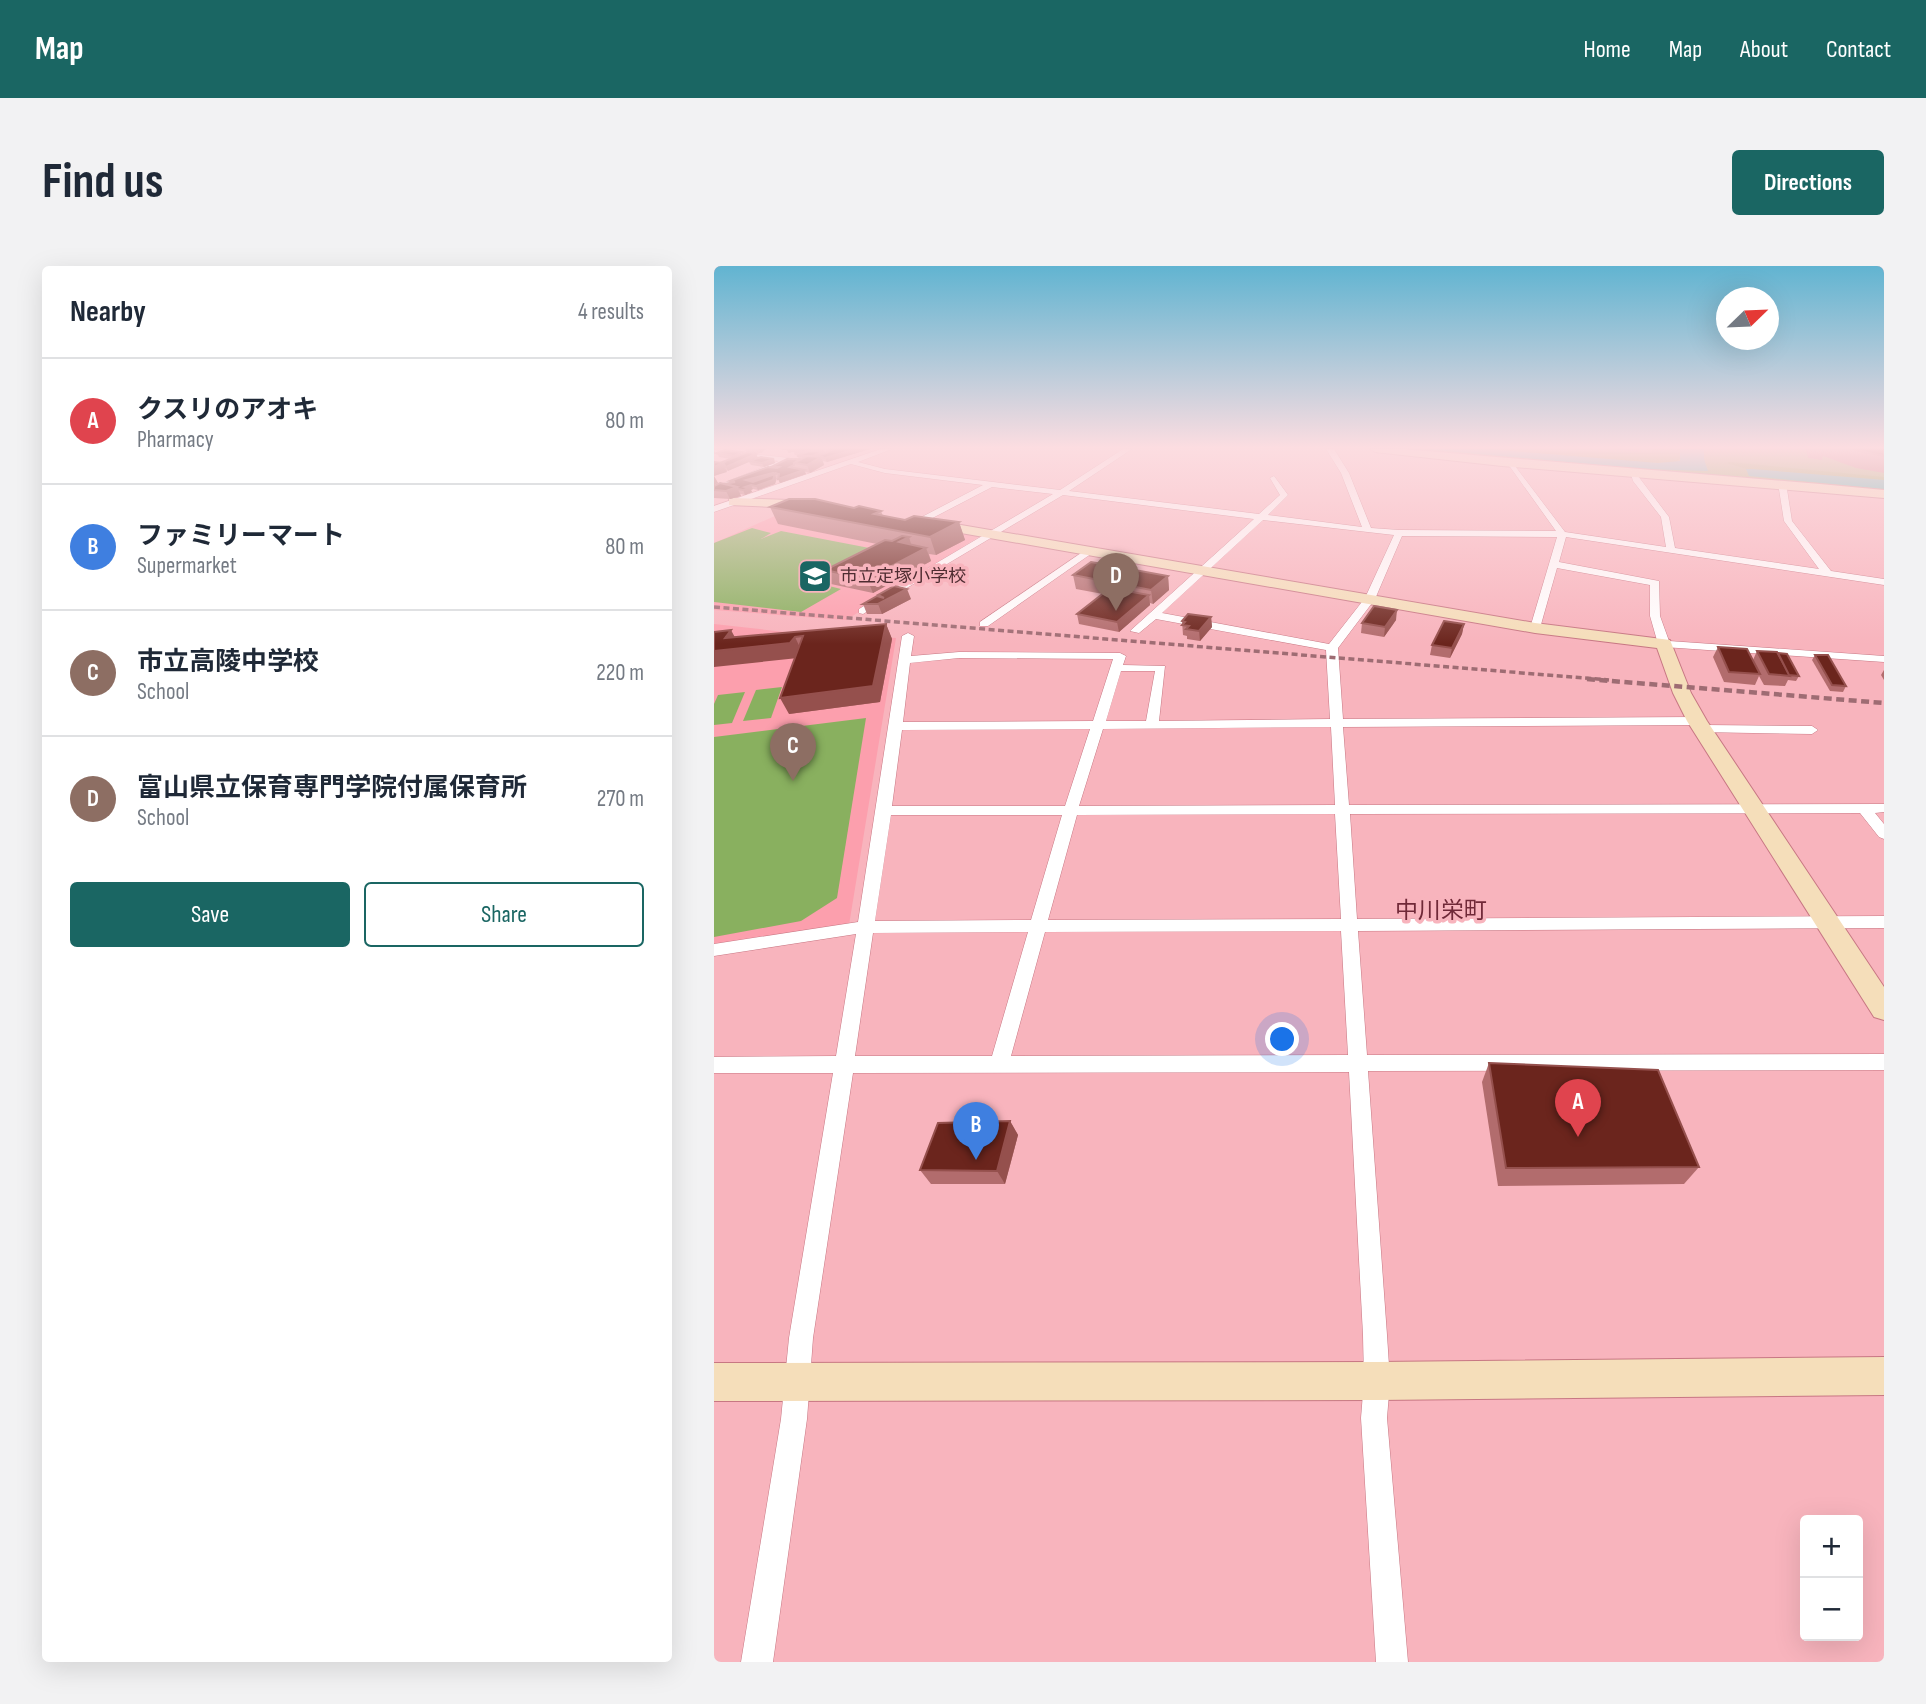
<!DOCTYPE html>
<html lang="en">
<head>
<meta charset="utf-8">
<style>
	body { margin:0; font-family:"Sofia Sans Condensed","Noto Sans JP",sans-serif; background:#f2f2f3; color:#1f2937 }
	.controls { position:absolute; right:21px; bottom:21px; display:grid; overflow:hidden; border-radius:7px; box-shadow:0 7px 28px #0002 }
	.controls button { width:63px; height:63px; display:grid; place-items:center; padding:0; border:0; border-bottom:2px solid #e0e1e3; background:#fff; color:#1f2937; font:35px sans-serif }
	.compass { position:absolute; left:1002px; top:21px; width:63px; height:63px; border-radius:50%; background:#fff; box-shadow:0 7px 28px #0002; rotate:67deg }
	.you { position:absolute; left:569px; top:774px; width:24px; height:24px; margin:-18px; border:5px solid #fff; border-radius:50%; background:#1a73e8; box-shadow:0 0 0 10px #1a73e833 }
	.badge { display:grid; place-items:center; width:46px; height:46px; border-radius:50%; background:#1a6663; color:#fff; font-size:23px; font-weight:700 }
	.pin { position:absolute; translate:-50% -58px; filter:drop-shadow(0 2px 4px #0008) }
	.pin::after { content:''; position:absolute; top:37px; width:24px; height:21px; background:inherit; clip-path:polygon(0 0,100% 0,50% 100%) }
	.list { margin:0; padding:0; list-style:none }
	h2 { display:flex; justify-content:space-between; align-items:center; height:91px; margin:0; padding:0 28px; font-size:30px }
	h2 small { font-size:23px; font-weight:400; color:#747a83 }
	.list li { display:grid; grid-template-columns:46px 1fr auto; gap:21px; align-items:center; box-sizing:border-box; height:126px; padding:0 28px; border-top:2px solid #e0e1e3 }
	.list b { display:block; font-size:26px; white-space:nowrap }
	.list p { margin:0; font-size:23px; white-space:nowrap; color:#747a83 }
	.list em { font-size:23px; font-style:normal; color:#747a83 }
	.actions { display:flex; gap:14px; padding:21px 28px }
	.actions a { flex:1; padding:16px 0; border:2px solid #1a6663; border-radius:7px; text-align:center; font-size:24px; color:#1a6663 }
	.actions .main { background:#1a6663; color:#fff }
	.map { position:relative; flex:none; width:1170px; height:1396px; overflow:hidden; border-radius:7px }
	header { display:flex; align-items:center; gap:42px; box-sizing:border-box; height:98px; padding:0 35px; background:#1a6663; color:#fff }
	header strong { font-size:33px }
	nav { display:flex; gap:38px; margin-inline-start:auto; font-size:24px }
	.intro { display:flex; align-items:center; justify-content:space-between; box-sizing:border-box; height:168px; padding:0 42px }
	h1 { margin:0; font-size:49px }
	.button { padding:18px 32px; border-radius:7px; background:#1a6663; color:#fff; font-size:24px; font-weight:700 }
	main { display:flex; gap:42px; padding:0 42px }
	aside { flex:1; background:#fff; border-radius:7px; box-shadow:0 7px 28px #0002 }
	.map>svg:first-child { display:block }
</style>
</head>
<body>
<header>
<strong>Map</strong>
<nav><a>Home</a><a>Map</a><a>About</a><a>Contact</a></nav>
</header>
<div class="intro"><h1>Find us</h1><a class="button">Directions</a></div>
<main>
<aside>
<h2>Nearby<small>4 results</small></h2>
<ul class="list">
<li><span class="badge" style="background:#e0444e">A</span><div><b>クスリのアオキ</b><p>Pharmacy</p></div><em>80 m</em></li>
<li><span class="badge" style="background:#3f7fe0">B</span><div><b>ファミリーマート</b><p>Supermarket</p></div><em>80 m</em></li>
<li><span class="badge" style="background:#8d6e63">C</span><div><b>市立高陵中学校</b><p>School</p></div><em>220 m</em></li>
<li><span class="badge" style="background:#8d6e63">D</span><div><b>富山県立保育専門学院付属保育所</b><p>School</p></div><em>270 m</em></li>
</ul>
<div class="actions"><a class="main">Save</a><a>Share</a></div>
</aside>
<div class="map">
<svg width="1170" height="1396" viewBox="0 0 1170 1396">
	<rect width="100%" height="100%" fill="#f8b4bd"/>
	<g fill="#fc9fad">
		<polygon points="79,242 102,243 266,270 132,354 0,344 0,277"/>
		<polygon points="0,358 98,369 182,372 135,659 0,683"/>
	</g>
	<g fill="#89b05f">
		<polygon points="682,183 1170,183 1170,226 709,186"/>
		<polygon points="38,262 57,267 47,273 67,265 171,285 111,319 127,323 87,346 0,336 0,277"/>
		<polygon points="68,421 57,452 29,455 42,424"/>
		<polygon points="31,426 18,457 0,459 0,438 4,429"/>
		<polygon points="152,452 123,632 87,655 0,671 0,471"/>
	</g>
	<g fill="#7ba749">
		<polygon points="774,183 938,187 938,183 966,183 968,191 962,196 933,197"/>
		<polygon points="1016,196 1170,211 1170,214 1033,203 1012,197"/>
	</g>
	<g fill="#38b4ae">
		<polygon points="710,183 774,183 944,197 966,195 966,183 990,183 990,193 994,205 930,203"/>
		<polygon points="1038,203 1170,214 1170,223 1035,210 1032,203"/>
	</g>
	<g fill="none" stroke-linecap="round" stroke-linejoin="round">
		<g stroke="#c77783" stroke-width="1">
			<g id="street">
				<path d="M167 183H178L144 196 171 203 346 224 409 183H418L355 225 545 248 566 229 556 212 560 210 574 229 554 249 648 261 627 207 612 183H620L635 207 657 262 685 264 842 265 794 198 798 196 851 266 952 281 947 251 919 215 917 208 921 206 955 251 961 282 1105 303 1070 255 1064 217 1068 215 1072 217 1078 255 1117 305 1170 313V319L852 271 845 296 945 315 946 350 955 375 1170 390V396L950 381 944 378 936 350V319L843 302 826 362 817 364 816 362 843 271 688 270 661 333 624 382 629 453 983 451 989 455 983 459 629 461 635 539 1170 538V546L1161 547 1170 558V573L1165 571 1146 547 636 548 643 653 1170 650V662L644 665 653 789 1170 788V804L654 805 673 1069 676 1115 673 1152 694 1396H662L647 1152 650 1115 649 1069 635 806 139 807 99 1072 93 1153 59 1396H27L67 1153 75 1072 119 807H0V791L122 790 142 668 0 690V678L144 656 188 370 194 367 200 370 197 390 245 386 406 387 412 390 409 399 451 400 445 455 616 453 612 384 442 353 425 367 416 365 540 253 349 229 149 348 145 347V343L339 228 278 221 205 259 201 256 202 254 269 219 171 207 137 198 0 246V240ZM549 254 680 269 651 332 615 378 448 347ZM245 392 399 393 379 455 189 456 196 397ZM407 405H441L432 455H392ZM617 461 621 539 365 540 389 463ZM376 463 351 540H178L188 464ZM621 548 627 653 334 654 363 549ZM177 549H348L317 654 161 655ZM627 665 634 789 297 790 331 666ZM314 666 278 790H141L159 667Z"/>
				<polygon points="0,184 75,192 79,194 0,226 0,221 65,195 2,188"/>
				<polygon points="373,283 381,285 274,360 266,360 266,356"/>
				<polygon points="989,459 1098,460 1104,464 1098,468 984,466 984,460"/>
			</g>
		</g>
		<g stroke="#c77783" stroke-width="2">
			<g id="secondary">
				<polygon points="656,183 688,183 1106,218 1170,224 1170,232 788,200 661,186"/>
				<polygon points="19,232 102,235 108,239 102,243 15,239 15,233"/>
				<polygon points="212,253 821,357 956,374 977,427 993,455 1170,721 1170,754 1160,751 973,455 959,427 943,382 821,367 207,260 205,257"/>
				<polygon points="1170,1091 1170,1129 663,1134 0,1135 0,1097 663,1096"/>
			</g>
		</g>
		<use href="#street" fill="#fff" fill-rule="evenodd"/>
		<use href="#secondary" fill="#f5deba" fill-rule="evenodd"/>
		<polyline stroke="#9e6c73" stroke-width="3.5" stroke-dasharray="6 3.5" stroke-linecap="butt" points="0,341 895,414"/>
		<polyline stroke="#9e6c73" stroke-width="4.5" stroke-dasharray="8 4.5" stroke-linecap="butt" points="873,413 1170,437"/>
	</g>
	<g fill="#b26c6d">
		<polygon points="32,183 52,183 47,187 41,187 42,188 44,192 61,197 50,201 37,199 35,196 0,210 4,217 0,219 0,196 6,197 16,193 5,191 3,187 29,188 33,187 31,184"/>
		<polygon points="68,183 156,183 113,196 109,195 110,199 96,207 91,206 92,208 66,217 64,212 62,211 61,218 44,224 39,223 37,224 38,226 31,229 26,228 27,230 16,233 0,232 0,220 17,217 16,215 59,202 59,200 85,193 83,190 85,189 81,189 79,185 75,187 73,184 69,184"/>
		<polygon points="902,183 926,183 925,186"/>
		<polygon points="1092,183 1170,183 1170,207 1142,202 1109,190 1108,194 1094,192"/>
		<polygon points="56,241 140,242 167,245 169,250 191,254 245,256 251,274 222,289 215,288 217,295 159,327 117,318 111,304 163,278 64,258"/>
		<polygon points="359,309 454,310 455,324 439,338 436,337 436,339 405,366 365,358 363,348 389,328 362,323"/>
		<polygon points="164,329 197,333 168,348 153,348 149,338 164,331"/>
		<polygon points="497,351 498,361 486,375 473,373 473,370 469,369 468,355"/>
		<polygon points="682,354 670,371 647,367 648,357"/>
		<polygon points="172,358 178,373 166,436 75,448 81,392 20,371"/>
		<polygon points="750,358 748,368 736,392 716,389 718,379"/>
		<polygon points="1004,381 1039,394 1043,385 1085,410 1082,415 1074,414 1071,420 1050,419 1045,410 1041,419 1010,416 999,391"/>
		<polygon points="1101,389 1132,420 1129,426 1116,425 1098,394"/>
		<polygon points="1170,404 1170,414 1167,409"/>
		<polygon points="775,797 985,901 970,918 784,920 768,816"/>
		<polygon points="296,855 304,869 291,918 217,918 206,904"/>
	</g>
	<g fill="#95504d">
		<polygon points="45,183 52,183 47,187"/>
		<polygon points="68,183 84,183 75,187 73,184 69,184"/>
		<polygon points="142,183 156,183 113,196 111,192"/>
		<polygon points="110,185 112,189 107,191 110,199 96,207 93,199 98,191"/>
		<polygon points="42,188 44,192 14,205 12,201"/>
		<polygon points="60,193 61,197 50,201 48,197"/>
		<polygon points="9,197 13,206 0,210 4,217 0,219 0,201"/>
		<polygon points="90,204 92,208 66,217 64,213"/>
		<polygon points="59,207 63,212 61,218 44,224 42,220 34,219 32,214"/>
		<polygon points="37,219 39,223 37,224 38,226 31,229 29,224 31,221"/>
		<polygon points="23,221 27,230 16,233 12,225"/>
		<polygon points="245,256 251,274 222,289 216,271"/>
		<polygon points="195,271 199,285 185,276"/>
		<polygon points="212,282 217,295 159,327 153,313"/>
		<polygon points="454,310 455,324 439,338 437,324"/>
		<polygon points="193,323 197,333 168,348 164,338"/>
		<polygon points="435,329 436,339 405,366 403,356"/>
		<polygon points="683,344 682,354 670,371 671,361"/>
		<polygon points="497,351 498,361 486,375 485,365"/>
		<polygon points="172,358 178,373 166,436 75,448 66,432"/>
		<polygon points="750,358 748,368 736,392 738,382"/>
		<polygon points="17,364 25,379 81,371 88,386 84,392 0,401 0,385"/>
		<polygon points="296,855 304,869 291,918 283,905"/>
	</g>
	<g fill="#6b251d" stroke="#95504d" stroke-width="2">
		<polygon points="82,183 96,183 90,186 79,185"/>
		<polygon points="114,183 142,183 111,192 103,190 112,187 117,184"/>
		<polygon points="1139,183 1170,183 1170,190 1150,186"/>
		<polygon points="11,184 28,186 20,190 3,187"/>
		<polygon points="95,185 110,185 99,190 83,190"/>
		<polygon points="34,186 42,188 12,201 9,197 6,197"/>
		<polygon points="93,190 107,191 93,199 80,197"/>
		<polygon points="47,191 60,193 48,197 35,195"/>
		<polygon points="73,193 86,193 80,197 80,199 76,201 90,204 64,213 65,208 59,207 32,214 39,216 61,208 59,214 42,220 37,219 31,221 36,222 29,224 24,223 23,221 10,218 21,216 16,215 54,201 63,202 65,201 59,200"/>
		<polygon points="0,196 9,197 0,201"/>
		<polygon points="6,217 23,221 12,225 0,224 0,220"/>
		<polygon points="75,233 101,233 140,242 145,240 167,245 160,248 191,254 200,250 245,256 216,271 56,241"/>
		<polygon points="188,270 195,271 185,276 212,282 153,313 111,304 171,274 178,275"/>
		<polygon points="377,296 454,310 437,324 359,309"/>
		<polygon points="180,320 193,323 164,338 149,338 163,330 170,332 164,329"/>
		<polygon points="396,322 435,329 403,356 363,348"/>
		<polygon points="660,340 683,344 671,361 648,357"/>
		<polygon points="474,348 497,351 485,365 472,363 475,360 468,359 471,356 468,355"/>
		<polygon points="730,355 750,358 738,382 718,379"/>
		<polygon points="172,358 159,420 66,432 89,370 81,371 76,377 0,385 0,366 17,364 11,372"/>
		<polygon points="1004,381 1033,383 1046,408 1015,406"/>
		<polygon points="1043,385 1063,386 1076,410 1055,408"/>
		<polygon points="1064,387 1073,388 1085,410 1075,409"/>
		<polygon points="1101,389 1114,389 1132,420 1118,419"/>
		<polygon points="775,797 944,804 985,901 792,902"/>
		<polygon points="296,855 283,905 206,904 224,857"/>
	</g>
	<linearGradient id="sky" x2="0" y2="1"><stop stop-color="#61b4d1"/><stop offset="0.48" stop-color="#fcdde1"/><stop offset="1" stop-color="#fcdde1" stop-opacity="0"/></linearGradient>
	<rect width="1170" height="378" fill="url(#sky)"/>
	<defs>
		<g id="school-square" transform="scale(1.75)"><rect x="-9" y="-9" width="18" height="18" rx="4" fill="#1a6663" stroke="#f8b4bd"/><path d="M0-5L7-2L0 1L-7-2ZM-4 1L0 2.5L4 1V4Q0 6-4 4Z" fill="#fff"/></g>
	</defs>
	<g fill-rule="evenodd">
		<use href="#school-square" x="101" y="310"/>
	</g>
	<g text-anchor="middle" stroke-width="7" stroke-linejoin="round" paint-order="stroke">
		<g font-size="18" fill="#4e2c31" stroke="#f8b4bd" text-anchor="start">
			<text x="126" y="316">市立定塚小学校</text>
		</g>
		<g font-size="23" fill="#702938" stroke="#f8b4bd">
			<text x="727" y="652">中川栄町</text>
		</g>
	</g>
</svg>
<div class="controls">
<button>+</button>
<button>−</button>
</div>
<svg class="compass" viewBox="-18 -18 36 36"><path d="M0-13l5 13h-10z" fill="#e53935"/><path d="M0 13l5-13h-10z" fill="#747a83"/></svg>
<div class="you"></div>
<div class="pin badge" style="left:864px;top:871px;background:#e0444e">A</div>
<div class="pin badge" style="left:262px;top:894px;background:#3f7fe0">B</div>
<div class="pin badge" style="left:79px;top:515px;background:#8d6e63">C</div>
<div class="pin badge" style="left:402px;top:345px;background:#8d6e63">D</div>
</div>
</main>
</body>
</html>
